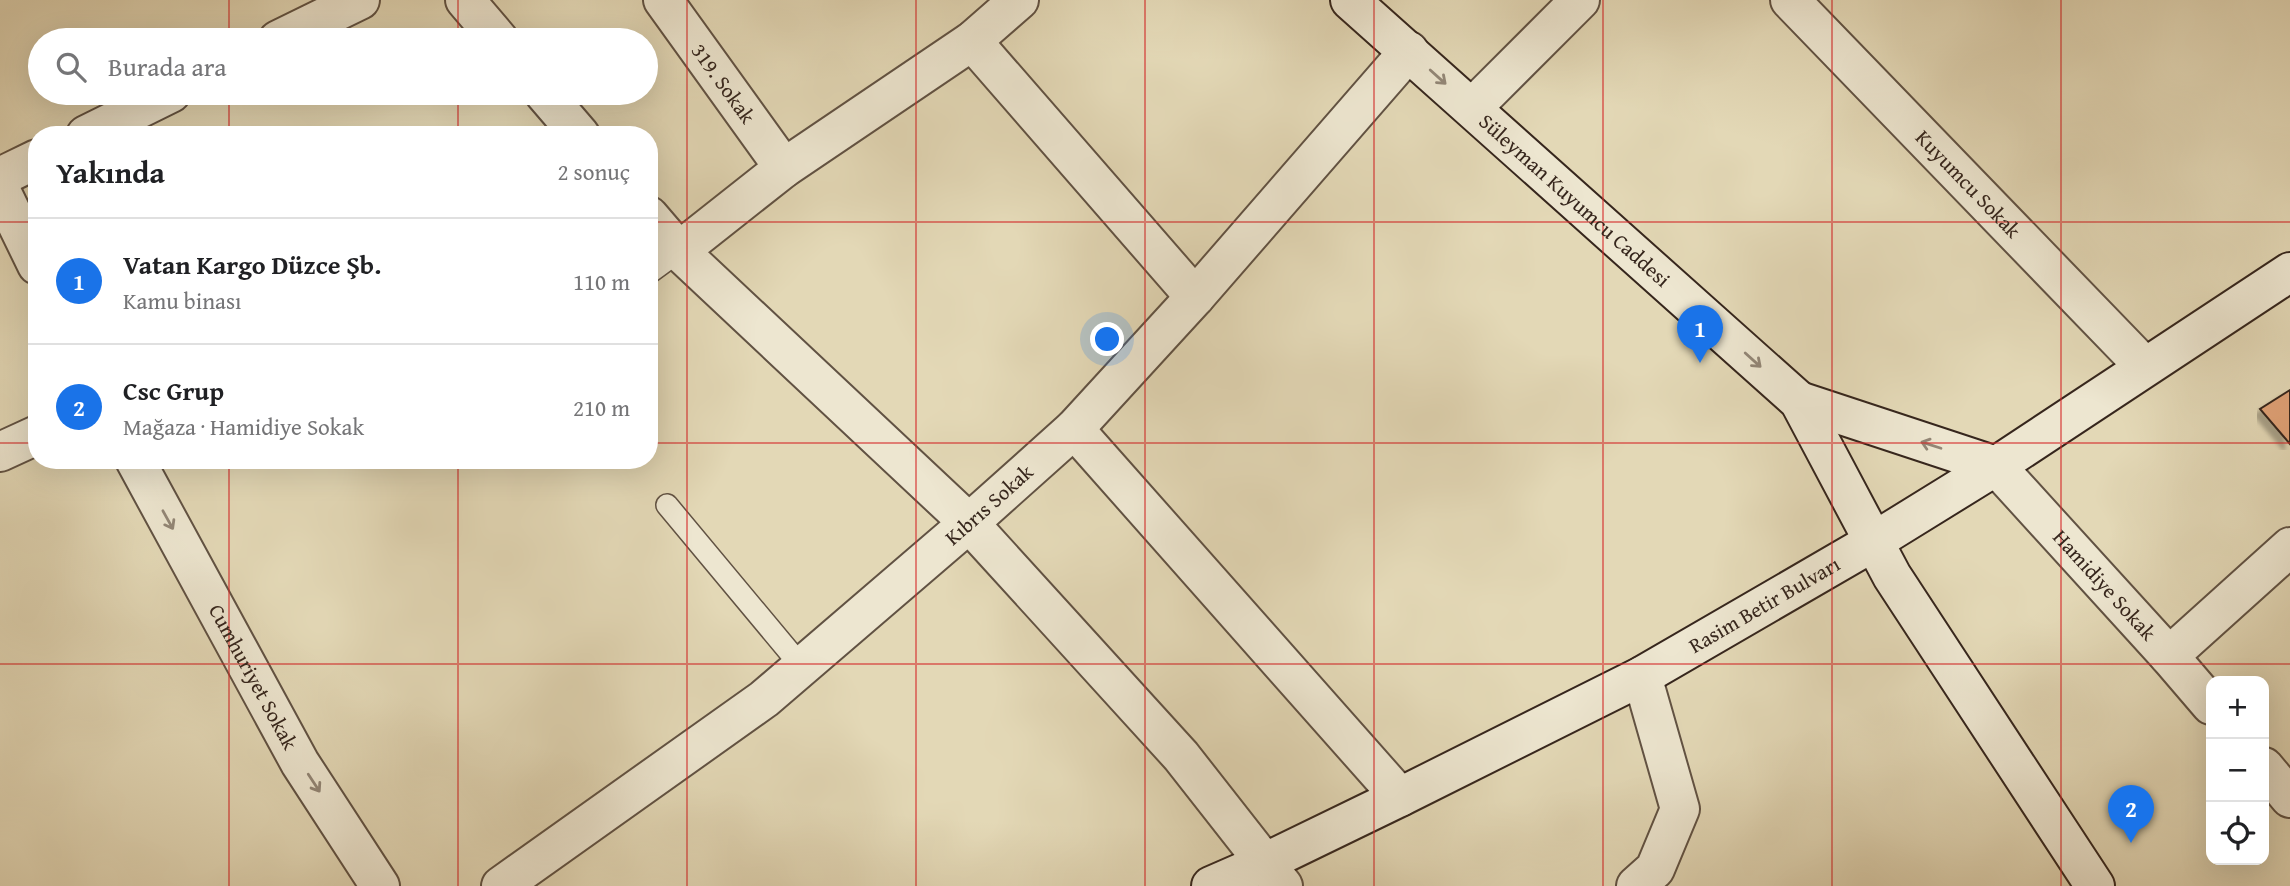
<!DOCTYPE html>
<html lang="tr">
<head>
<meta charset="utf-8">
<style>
	body { margin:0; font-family:"Gentium Book Plus",serif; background:#f2f2f2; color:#202124 }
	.controls { position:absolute; right:21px; bottom:21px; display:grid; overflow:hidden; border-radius:14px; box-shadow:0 7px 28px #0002 }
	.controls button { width:63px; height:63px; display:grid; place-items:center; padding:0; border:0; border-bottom:2px solid #e0e0e0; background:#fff; color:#202124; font:35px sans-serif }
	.you { position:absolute; left:1108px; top:340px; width:24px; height:24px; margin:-18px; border:5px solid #fff; border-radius:50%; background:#1a73e8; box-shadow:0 0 0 10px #1a73e833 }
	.badge { display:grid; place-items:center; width:46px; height:46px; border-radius:50%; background:#1a73e8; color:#fff; font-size:23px; font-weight:700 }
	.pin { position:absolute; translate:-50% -58px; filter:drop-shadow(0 2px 4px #0008) }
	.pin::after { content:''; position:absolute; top:37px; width:24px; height:21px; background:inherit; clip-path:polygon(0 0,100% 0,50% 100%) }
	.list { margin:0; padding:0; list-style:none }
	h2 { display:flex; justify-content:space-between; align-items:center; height:91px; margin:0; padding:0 28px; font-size:30px }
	h2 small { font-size:23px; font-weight:400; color:#757577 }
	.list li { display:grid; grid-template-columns:46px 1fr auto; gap:21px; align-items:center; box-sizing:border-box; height:126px; padding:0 28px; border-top:2px solid #e0e0e0 }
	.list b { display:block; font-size:26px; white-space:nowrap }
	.list p { margin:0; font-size:23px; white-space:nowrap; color:#757577 }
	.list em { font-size:23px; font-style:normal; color:#757577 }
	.icon { flex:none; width:38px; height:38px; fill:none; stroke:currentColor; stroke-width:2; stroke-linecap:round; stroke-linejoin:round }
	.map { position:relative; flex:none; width:2290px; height:886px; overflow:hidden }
	.search { position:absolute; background:#fff; box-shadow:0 7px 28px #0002; left:28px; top:28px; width:630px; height:77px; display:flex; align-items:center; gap:18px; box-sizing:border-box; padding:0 24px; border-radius:38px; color:#757577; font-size:26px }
	.panel { position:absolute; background:#fff; box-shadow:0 7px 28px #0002; left:28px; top:126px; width:630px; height:343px; border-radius:28px }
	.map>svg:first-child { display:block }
</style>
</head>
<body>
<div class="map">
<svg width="2290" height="886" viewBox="0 0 2290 886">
	<defs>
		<filter id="shadow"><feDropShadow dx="-6" dy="6" stdDeviation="2" flood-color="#0004"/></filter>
	</defs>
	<rect width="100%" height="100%" fill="#e3d8b6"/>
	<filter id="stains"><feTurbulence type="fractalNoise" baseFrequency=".00286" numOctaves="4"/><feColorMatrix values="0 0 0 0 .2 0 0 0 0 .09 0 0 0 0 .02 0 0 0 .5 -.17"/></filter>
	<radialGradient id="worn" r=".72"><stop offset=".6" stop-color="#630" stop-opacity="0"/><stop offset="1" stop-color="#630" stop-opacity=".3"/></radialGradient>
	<polygon fill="#dfa176" stroke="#36261d" stroke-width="2" filter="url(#shadow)" points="2290,390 2290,444 2260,409"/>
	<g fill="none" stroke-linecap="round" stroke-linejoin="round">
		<g stroke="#615243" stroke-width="24">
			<g id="lane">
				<polyline points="649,273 679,251"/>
				<polyline points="667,505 802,667"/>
			</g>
		</g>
		<g stroke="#615243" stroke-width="42">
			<g id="street">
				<polyline points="465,0 499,40"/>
				<path id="s1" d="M663 0 784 168"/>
				<path id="s2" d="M1790 0 2144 366"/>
				<polyline points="278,40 360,0"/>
				<polyline points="972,41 1195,297"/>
				<polyline points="544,93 580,135"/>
				<polyline points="1473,107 1580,0"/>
				<polyline points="86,135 171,93"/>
				<polyline points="0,177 37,159"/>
				<polyline points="0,189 37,265"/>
				<polyline points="649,216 679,251 969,523 1181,756 1283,886"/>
				<polyline points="679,251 784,168 972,41 1019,0"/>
				<polyline points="1074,429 1400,797"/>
				<polyline points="0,452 37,435"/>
				<path id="s3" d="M135 460 300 763 380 886"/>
				<path id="s4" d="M1996 466 2169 656 2211 705"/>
				<polyline points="2169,656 2290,547"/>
				<polyline points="2264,767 2290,798"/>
				<path id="s5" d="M501 886 764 699 969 523 1074 429 1195 297 1409 51"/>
				<polyline points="1636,886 1655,869 1680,809 1642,676"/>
			</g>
		</g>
		<g stroke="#36261d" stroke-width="42">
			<g id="secondary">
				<path id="s6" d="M1350 0 1799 401 1892 576 2095 886"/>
				<polyline points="1799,401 1996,466"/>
				<path id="s7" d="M1211 886 1266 862 1400 797 1642 676 1873 542 1996 466 2290 272"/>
			</g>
		</g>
		<use href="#lane" stroke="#ede6d0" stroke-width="21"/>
		<use href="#street" stroke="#ede6d0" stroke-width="38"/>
		<use href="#secondary" stroke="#ede6d0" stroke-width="38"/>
	</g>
	<defs><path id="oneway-shaft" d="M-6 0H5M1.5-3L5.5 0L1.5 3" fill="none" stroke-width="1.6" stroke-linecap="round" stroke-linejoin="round" transform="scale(1.75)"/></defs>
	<g stroke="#928676">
		<use href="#oneway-shaft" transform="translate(1438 77) rotate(42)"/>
		<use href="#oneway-shaft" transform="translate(1753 360) rotate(42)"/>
		<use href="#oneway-shaft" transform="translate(1931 445) rotate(-162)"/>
		<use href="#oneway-shaft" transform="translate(168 520) rotate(61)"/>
		<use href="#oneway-shaft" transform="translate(314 783) rotate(57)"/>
	</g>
	<path fill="none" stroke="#d62828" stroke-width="2" stroke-opacity="0.55" d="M229 0V40M458 0V40M687 0V886M916 0V886M1145 0V886M1374 0V886M1603 0V886M1832 0V886M2061 0V886M229 93V135M458 93V135M0 222H37M649 222H2290M0 443H37M649 443H2290M229 460V886M458 460V886M0 664H2290"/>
	<g text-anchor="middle" stroke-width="5" stroke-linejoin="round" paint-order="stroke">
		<g font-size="21" fill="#36261d" stroke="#ede6d0">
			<text dy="7" stroke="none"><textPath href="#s1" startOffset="103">319. Sokak</textPath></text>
			<text dy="7" stroke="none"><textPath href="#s2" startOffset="256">Kuyumcu Sokak</textPath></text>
			<text dy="7" stroke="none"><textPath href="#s6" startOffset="301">Süleyman Kuyumcu Caddesi</textPath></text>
			<text dy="7" stroke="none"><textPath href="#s5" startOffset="620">Kıbrıs Sokak</textPath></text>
			<text dy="7" stroke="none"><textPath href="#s4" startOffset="161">Hamidiye Sokak</textPath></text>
			<text dy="7" stroke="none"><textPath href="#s7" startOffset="621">Rasim Betir Bulvarı</textPath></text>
			<text dy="7" stroke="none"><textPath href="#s3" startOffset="247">Cumhuriyet Sokak</textPath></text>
		</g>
	</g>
	<rect width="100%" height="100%" filter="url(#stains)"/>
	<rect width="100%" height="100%" fill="url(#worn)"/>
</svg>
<div class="controls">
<button>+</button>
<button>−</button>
<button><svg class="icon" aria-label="locate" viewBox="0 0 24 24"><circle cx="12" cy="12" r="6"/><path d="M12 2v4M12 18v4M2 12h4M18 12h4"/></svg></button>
</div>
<div class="you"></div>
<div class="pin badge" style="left:1700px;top:363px">1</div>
<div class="pin badge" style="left:2131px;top:843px">2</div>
<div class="search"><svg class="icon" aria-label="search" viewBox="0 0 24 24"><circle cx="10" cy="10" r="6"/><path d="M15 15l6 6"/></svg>Burada ara</div>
<section class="panel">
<h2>Yakında<small>2 sonuç</small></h2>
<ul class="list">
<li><span class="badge">1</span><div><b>Vatan Kargo Düzce Şb.</b><p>Kamu binası</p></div><em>110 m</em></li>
<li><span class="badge">2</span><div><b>Csc Grup</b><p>Mağaza · Hamidiye Sokak</p></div><em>210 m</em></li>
</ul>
</section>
</div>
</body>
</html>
